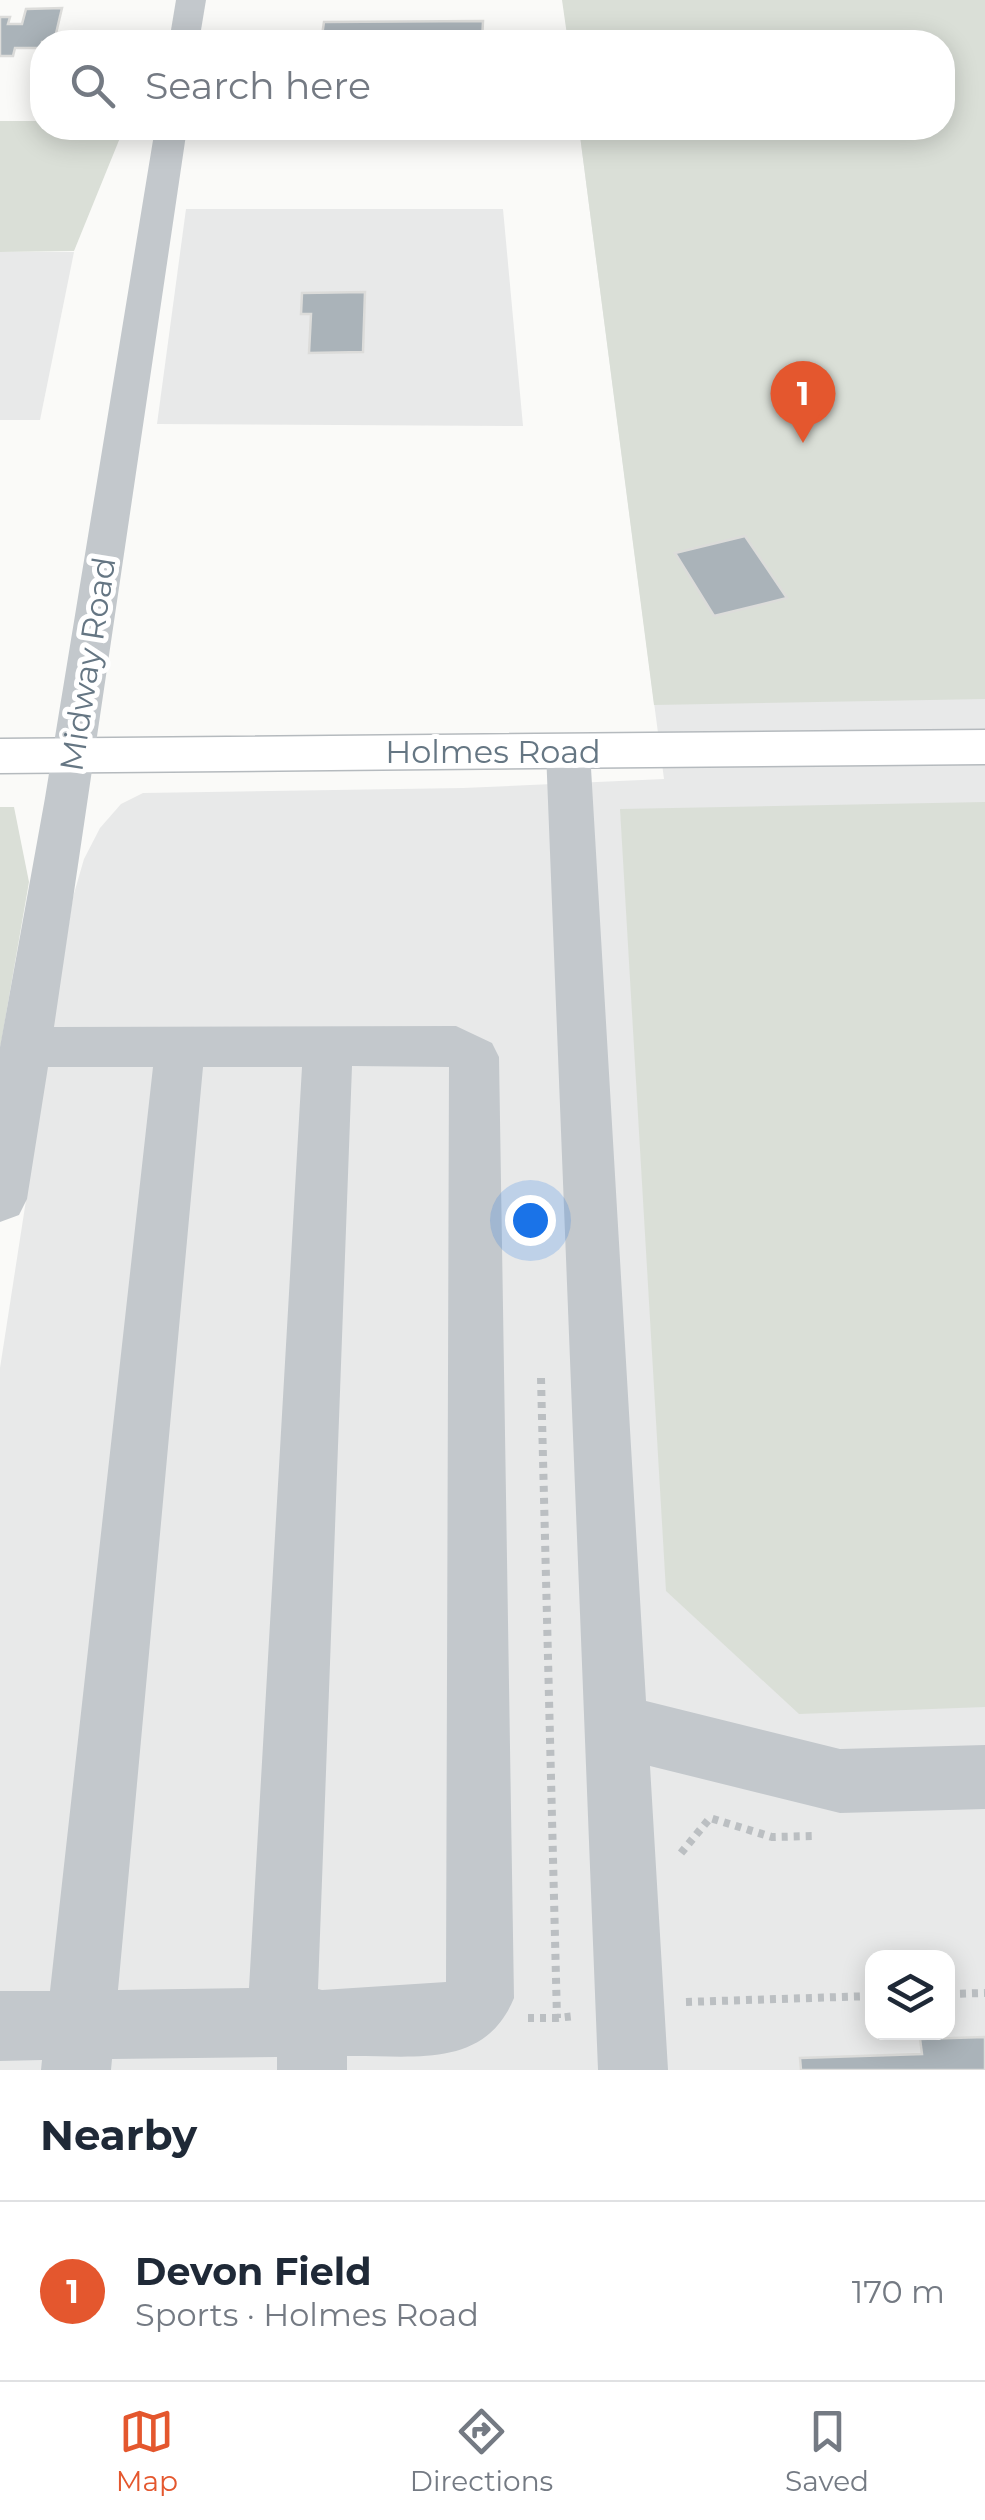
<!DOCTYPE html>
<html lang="en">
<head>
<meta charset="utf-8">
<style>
	body { margin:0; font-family:Montserrat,sans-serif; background:#f6f6f7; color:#1f2937 }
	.controls { position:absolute; right:30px; bottom:30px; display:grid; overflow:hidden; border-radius:20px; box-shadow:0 5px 25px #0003 }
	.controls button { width:90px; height:90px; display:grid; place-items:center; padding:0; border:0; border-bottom:2px solid #e0e1e3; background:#fff; color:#1f2937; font:50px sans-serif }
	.you { position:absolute; left:530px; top:1220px; width:35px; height:35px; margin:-25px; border:8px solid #fff; border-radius:50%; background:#1a73e8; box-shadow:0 0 0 15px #1a73e833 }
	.badge { display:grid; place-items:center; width:65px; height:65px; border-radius:50%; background:#e4572e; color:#fff; font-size:32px; font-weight:700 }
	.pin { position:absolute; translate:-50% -82px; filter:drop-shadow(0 2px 5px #0008) }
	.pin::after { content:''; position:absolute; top:52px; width:35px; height:30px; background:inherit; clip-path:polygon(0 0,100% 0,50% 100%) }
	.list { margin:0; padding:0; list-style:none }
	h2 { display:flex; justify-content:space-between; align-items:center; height:130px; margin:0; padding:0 40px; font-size:42px }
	h2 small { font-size:32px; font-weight:400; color:#747a83 }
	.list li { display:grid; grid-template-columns:65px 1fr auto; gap:30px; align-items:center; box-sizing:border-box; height:180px; padding:0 40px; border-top:2px solid #e0e1e3 }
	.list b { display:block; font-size:38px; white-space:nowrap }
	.list p { margin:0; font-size:32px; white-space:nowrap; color:#747a83 }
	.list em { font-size:32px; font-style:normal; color:#747a83 }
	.icon { flex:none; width:55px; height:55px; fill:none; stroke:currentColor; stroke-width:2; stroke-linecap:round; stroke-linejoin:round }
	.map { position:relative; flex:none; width:985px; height:2070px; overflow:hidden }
	.search { position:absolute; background:#fff; box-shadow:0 5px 25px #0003; left:30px; right:30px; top:30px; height:110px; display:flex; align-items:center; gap:25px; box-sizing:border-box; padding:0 35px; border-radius:40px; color:#747a83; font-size:38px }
	.sheet { height:310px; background:#fff }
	nav { display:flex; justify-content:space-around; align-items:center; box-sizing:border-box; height:140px; border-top:2px solid #e0e1e3; background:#fff; font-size:28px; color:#747a83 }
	nav a { display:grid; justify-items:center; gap:5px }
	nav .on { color:#e4572e }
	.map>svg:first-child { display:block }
</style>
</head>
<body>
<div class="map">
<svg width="985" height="2070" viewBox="0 0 985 2070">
	<rect width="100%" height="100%" fill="#fafaf8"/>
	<g fill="#e8e9e9" fill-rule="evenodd">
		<path d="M579 128 985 187V2070H0V1368L73 897 84 859 100 828 121 804 143 793 463 788 664 779ZM872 1958H948V2032H872Z"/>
		<polygon points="186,209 503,209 523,426 157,424"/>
		<polygon points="0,252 74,252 40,420 0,420"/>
	</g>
	<g fill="#dadfd7">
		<polygon points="562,0 985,0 985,699 654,705 579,128 942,128 942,42 568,42"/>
		<polygon points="0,121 42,121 42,128 124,128 74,251 0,252"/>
		<polygon points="985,802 985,1707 799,1714 666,1591 620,809"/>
		<polygon points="0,807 14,807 29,882 0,1049"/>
	</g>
	<g fill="#aab3b9" stroke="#dcdcda" stroke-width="2.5">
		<polygon points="62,8 54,42 42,42 42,48 15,48 13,56 0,56 0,17 10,17 8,24 22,24 26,9"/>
		<polygon points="483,21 482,42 321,42 324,22"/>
		<polygon points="365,292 363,352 309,353 311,314 301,314 302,293"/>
		<polygon points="745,536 787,598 714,616 675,553"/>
		<polygon points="985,2037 985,2070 801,2070 800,2058 922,2054 920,2039"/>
	</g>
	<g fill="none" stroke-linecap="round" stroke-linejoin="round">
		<g stroke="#b5babe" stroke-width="3">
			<polygon id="major" points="985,730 985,764 0,773 0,739"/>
		</g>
		<g stroke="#bbbfc2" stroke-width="8" stroke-dasharray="6 6" stroke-linecap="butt">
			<polyline points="541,1378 557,2018 575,2016"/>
			<polyline points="681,1853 710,1818 772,1837 814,1836"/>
			<polyline points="948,1994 985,1993"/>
			<polyline points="686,2002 872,1996"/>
			<polyline points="528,2018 557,2018"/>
		</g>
		<g fill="#c3c8cc" fill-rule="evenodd">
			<polygon points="176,0 206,0 199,42 169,42"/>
			<path d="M155 128H187L54 1027 456 1026 492 1043 499 1057 514 1998C485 2070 412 2055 347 2056V2070H277V2057L112 2059 111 2070H41L42 2060 0 2061V1991H50L153 1067H48L27 1199 19 1215 0 1222V1047L45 798ZM352 1066 449 1067 446 1982 322 1990 318 1989ZM203 1067H302L249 1988 118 1990Z"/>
			<polygon points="568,735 584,740 590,751 646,1701 840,1749 985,1745 985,1809 840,1813 650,1766 668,2070 598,2070 546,751 552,740"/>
		</g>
		<use href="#major" fill="#fff" fill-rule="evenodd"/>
	</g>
	<g text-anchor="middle" stroke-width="10" stroke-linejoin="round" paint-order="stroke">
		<g font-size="32" fill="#657683" stroke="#fff">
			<text transform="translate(88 664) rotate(-81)" y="11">Midway Road</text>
			<text x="493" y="763">Holmes Road</text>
		</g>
	</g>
</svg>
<div class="controls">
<button><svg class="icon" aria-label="layers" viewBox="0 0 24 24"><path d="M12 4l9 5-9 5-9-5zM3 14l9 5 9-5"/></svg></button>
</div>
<div class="you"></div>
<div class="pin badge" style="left:803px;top:443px">1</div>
<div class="search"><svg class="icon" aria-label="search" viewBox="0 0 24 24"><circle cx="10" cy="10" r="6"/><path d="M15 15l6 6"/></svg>Search here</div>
</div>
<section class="sheet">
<h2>Nearby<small></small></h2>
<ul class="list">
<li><span class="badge">1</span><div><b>Devon Field</b><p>Sports · Holmes Road</p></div><em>170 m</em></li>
</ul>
</section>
<nav>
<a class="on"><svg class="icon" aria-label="map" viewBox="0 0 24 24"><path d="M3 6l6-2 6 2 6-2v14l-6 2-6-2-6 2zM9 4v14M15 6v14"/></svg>Map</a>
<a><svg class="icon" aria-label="directions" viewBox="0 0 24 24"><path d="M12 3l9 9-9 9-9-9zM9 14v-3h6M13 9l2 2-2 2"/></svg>Directions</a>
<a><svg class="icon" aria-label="saved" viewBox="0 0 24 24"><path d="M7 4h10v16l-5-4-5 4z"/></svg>Saved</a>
</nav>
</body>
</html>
